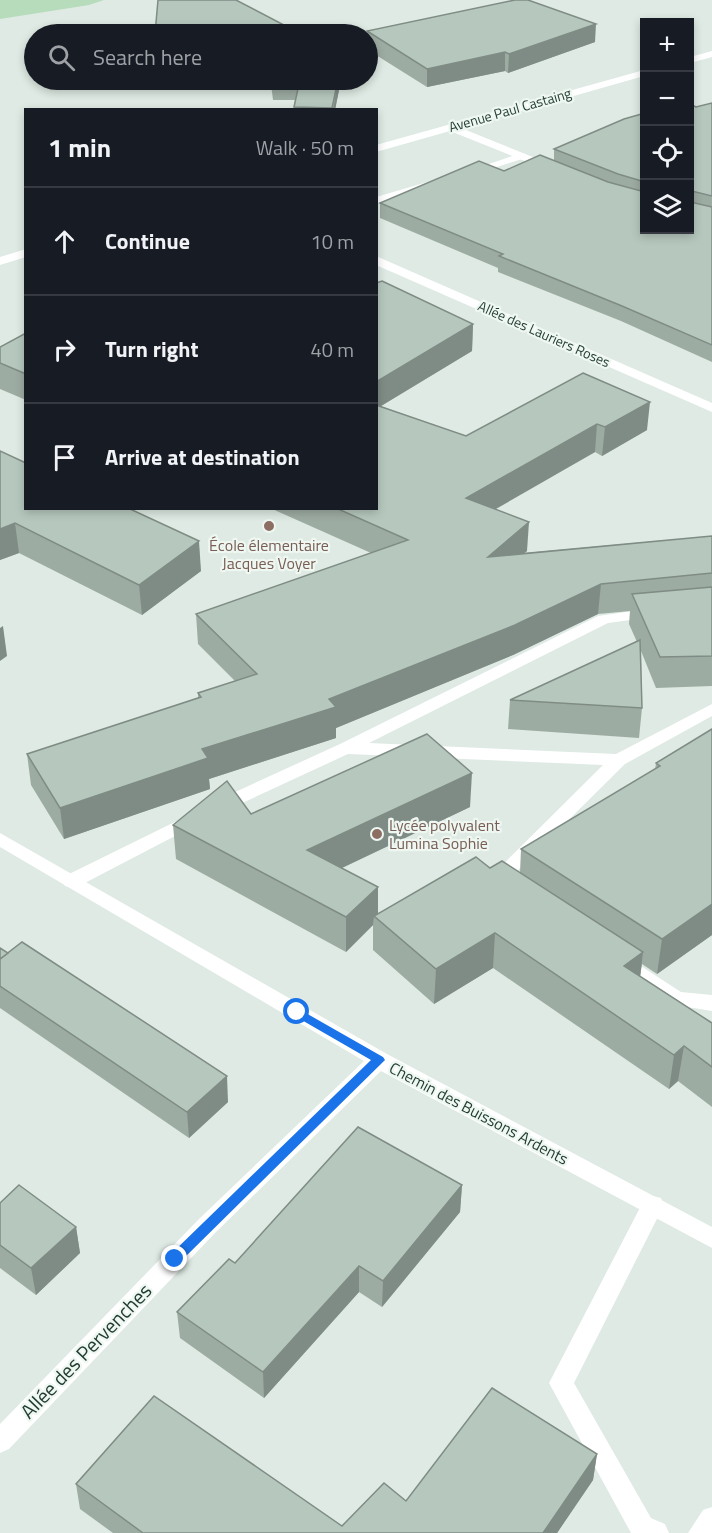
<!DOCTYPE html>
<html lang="en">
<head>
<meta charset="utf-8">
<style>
	body { margin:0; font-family:"Titillium Web",sans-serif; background:#242831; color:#f1f3f6 }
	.controls { position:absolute; right:18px; top:18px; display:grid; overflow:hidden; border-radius:0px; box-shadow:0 3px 9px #0003 }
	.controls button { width:54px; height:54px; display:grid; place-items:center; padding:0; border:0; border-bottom:2px solid #363941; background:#171b24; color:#f1f3f6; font:30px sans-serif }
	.stop { position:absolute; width:18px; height:18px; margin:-14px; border:4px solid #1a73e8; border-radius:50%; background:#fff }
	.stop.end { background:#1a73e8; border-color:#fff; box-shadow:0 2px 6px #0008 }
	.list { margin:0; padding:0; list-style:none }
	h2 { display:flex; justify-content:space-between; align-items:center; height:78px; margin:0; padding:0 24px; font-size:26px }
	h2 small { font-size:20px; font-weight:400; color:#9ea1a6 }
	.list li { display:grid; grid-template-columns:39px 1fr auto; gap:18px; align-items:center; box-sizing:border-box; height:108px; padding:0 24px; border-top:2px solid #363941 }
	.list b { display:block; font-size:22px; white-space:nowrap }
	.list em { font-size:20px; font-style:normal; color:#9ea1a6 }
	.icon { flex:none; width:33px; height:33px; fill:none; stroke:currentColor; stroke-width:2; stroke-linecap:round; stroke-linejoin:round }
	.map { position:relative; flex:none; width:712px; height:1533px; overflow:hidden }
	.search { position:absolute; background:#171b24; box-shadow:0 3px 9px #0003; left:24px; top:24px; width:354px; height:66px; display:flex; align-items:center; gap:15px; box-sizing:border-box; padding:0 21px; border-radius:33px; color:#9ea1a6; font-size:22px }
	.panel { position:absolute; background:#171b24; box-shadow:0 3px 9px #0003; left:24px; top:108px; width:354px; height:402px; border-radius:0px }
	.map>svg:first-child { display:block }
</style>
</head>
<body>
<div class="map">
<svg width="712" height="1533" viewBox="0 0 712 1533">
	<rect width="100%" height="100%" fill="#deeae3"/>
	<polygon fill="#b6dcbb" points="0,0 104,0 89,5 0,19"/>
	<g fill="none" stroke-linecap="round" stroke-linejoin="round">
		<g fill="#fff" fill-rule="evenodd">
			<polygon points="521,153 527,156 525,158 469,176 463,173"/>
			<polygon points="431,181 435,182 435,186 376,204 376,197"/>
			<path d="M654 608 662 613 660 616 608 623 369 743 616 754 712 704V716L625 764 507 881 506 888C497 890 491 889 486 881L603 765 348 754 225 811H211L209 807 211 803 340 744 598 616Z"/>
			<polygon points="193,813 200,815 202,819 200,823 79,886 72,888 65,886 62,881 65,876"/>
			<polygon points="620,955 627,957 681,992 712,995 712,1011 669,1004 613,967 610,962 613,957"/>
			<polygon points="653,1196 661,1198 664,1205 574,1383 651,1518 665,1524 669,1533 631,1533 549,1383 645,1198"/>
		</g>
		<g fill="#fff" fill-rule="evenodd">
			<polygon points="712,51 712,57 690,63 690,57"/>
			<polygon points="644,70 644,76 461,128 555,166 555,170 547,170 450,131 376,152 376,145"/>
			<polygon points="26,249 26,257 0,265 0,257"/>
			<polygon points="376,256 712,403 712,412 376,265"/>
			<polygon points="0,833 387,1054 712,1227 712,1248 381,1071 215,1233 9,1449 0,1453 0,1424 199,1219 364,1061 0,847"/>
			<polygon points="712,1507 712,1533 688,1533 703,1510"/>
		</g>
	</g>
	<g fill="#9daca3">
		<polygon points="367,31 595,42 508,73 505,71 427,87 368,50"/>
		<polygon points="231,80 341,80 335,110 294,110 295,100 273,100 271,84 238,88"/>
		<polygon points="712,103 712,362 621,321 498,272 498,268 380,218 380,203 504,171 554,160 554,149 645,113 645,230 690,104 696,107"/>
		<polygon points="376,283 473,324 472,351 381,406 466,436 583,373 647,430 602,456 595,452 496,509 527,551 524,553 712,536 712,686 656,688 641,651 642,708 639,738 508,729 510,700 637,642 629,624 630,611 598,614 513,655 336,728 336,738 209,779 210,789 64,839 31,785 27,754 198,698 198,693 235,681 198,644 196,614 371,553 270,508 376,508"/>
		<polygon points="26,333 26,400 0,389 0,347"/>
		<polygon points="26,463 26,508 132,508 130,509 201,571 142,615 19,553 0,560"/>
		<polygon points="712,729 712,935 657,974 642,964 640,976 712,1023 712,1107 678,1081 669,1089 493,968 434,1004 373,950 373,925 346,952 176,859 173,825 251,814 470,807 342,868 378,887 378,913 490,868 520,873 521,849 655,770 656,763"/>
		<polygon points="0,948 228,1102 189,1138 0,1008"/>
		<polygon points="462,1185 460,1212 382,1307 359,1292 264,1398 180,1338 177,1312 235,1263"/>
		<polygon points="0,1203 76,1227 80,1253 36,1295 0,1268"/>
		<polygon points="597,1454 593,1480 557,1533 113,1533 80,1509 76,1484 342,1526 406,1501"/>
	</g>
	<g fill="#7f8c85">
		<polygon points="596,24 595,42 508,73 509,54"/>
		<polygon points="505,52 505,71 427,87 427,69"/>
		<polygon points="237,80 271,80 271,84 238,88"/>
		<polygon points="338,80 341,80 335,110 333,110"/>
		<polygon points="473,324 472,351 376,409 376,382"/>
		<polygon points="650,402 647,430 602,456 605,427"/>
		<polygon points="597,424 595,452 464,527 466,498"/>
		<polygon points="529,522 527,551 486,586 488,557"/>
		<polygon points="15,523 19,553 0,560 0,529"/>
		<polygon points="199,541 201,571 142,615 139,585"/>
		<polygon points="601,584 598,614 513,655 336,728 336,738 209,779 210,789 64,839 60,808 202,749 329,699"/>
		<polygon points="3,626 7,656 0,661 0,628"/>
		<polygon points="472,773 470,807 308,884 307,850"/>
		<polygon points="378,887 378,919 374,916 373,925 346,952 346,917"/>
		<polygon points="712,904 712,935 657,974 662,939"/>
		<polygon points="495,933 493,968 434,1004 436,969"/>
		<polygon points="643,952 639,987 624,966"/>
		<polygon points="684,1046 678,1081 669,1089 674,1055"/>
		<polygon points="227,1076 228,1102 189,1138 187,1112"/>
		<polygon points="462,1185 460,1212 382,1307 383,1281"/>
		<polygon points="76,1227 80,1253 36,1295 31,1268"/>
		<polygon points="359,1266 359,1292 264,1398 263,1372"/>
		<polygon points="597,1454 593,1480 557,1533 543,1533"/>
	</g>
	<g fill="#b6c8be" stroke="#7f8c85" stroke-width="1.5">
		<polygon points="158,0 236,0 301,34 155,34"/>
		<polygon points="515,0 528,0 596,24 509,54 505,52 427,69 367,31"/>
		<polygon points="272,80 338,80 332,108 294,107 299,84 273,85"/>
		<polygon points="712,103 712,196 692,191 690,193 690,104 696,107"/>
		<polygon points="645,113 645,182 618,174 554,149 624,119"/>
		<polygon points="540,155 608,182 645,192 645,230 690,230 690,194 690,202 712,207 712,345 622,306 499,256 503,254 380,203 479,161 504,171"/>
		<polygon points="382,281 473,324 376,382 376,283"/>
		<polygon points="26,333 26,374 0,363 0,347"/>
		<polygon points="583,373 650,402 605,427 597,424 466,498 529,522 488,557 712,536 712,573 601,584 515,625 329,699 336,707 202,749 208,758 60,808 27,754 201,697 198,693 257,674 196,614 408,540 336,508 376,508 376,405 466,436"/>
		<polygon points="0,451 26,463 26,508 128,508 199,541 139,585 15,523 0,529"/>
		<polygon points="712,587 712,656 660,657 632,594"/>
		<polygon points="640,640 642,708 510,700"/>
		<polygon points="712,729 712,904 662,939 521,849 660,766 656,763"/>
		<polygon points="427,734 472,773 307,850 378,887 346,917 173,825 227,781 251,814"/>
		<polygon points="476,857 490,868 502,861 643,952 624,966 712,1023 712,1067 684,1046 674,1055 495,933 436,969 374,916"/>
		<polygon points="22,942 227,1076 187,1112 0,986 0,959"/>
		<polygon points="0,948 8,953 0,959"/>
		<polygon points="358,1127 462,1185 383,1281 359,1266 263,1372 177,1312 229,1259 235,1263"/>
		<polygon points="19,1185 76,1227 31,1268 0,1245 0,1203"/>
		<polygon points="492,1388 597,1454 543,1533 143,1533 76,1484 154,1396 342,1526 384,1483 406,1501"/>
	</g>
	<polygon fill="#1a73e8" points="297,1008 383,1057 385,1060 179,1263 170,1263 168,1259 170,1255 371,1060 293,1015 293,1009"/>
	<g fill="#8d6e63" stroke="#eef7f1" stroke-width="2">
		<circle cx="269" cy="526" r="6"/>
		<circle cx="377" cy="834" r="6"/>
	</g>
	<g text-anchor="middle" stroke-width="4.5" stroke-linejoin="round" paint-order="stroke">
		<g font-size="14" fill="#1f3a2f" stroke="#eef7f1">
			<text transform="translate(510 110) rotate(-16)" y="5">Avenue Paul Castaing</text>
			<text transform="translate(544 334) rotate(24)" y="5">Allée des Lauriers Roses</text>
		</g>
		<g font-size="16" fill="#785e54" stroke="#eef7f1">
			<text x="269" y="551">École élementaire<tspan x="269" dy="18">Jacques Voyer</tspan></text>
			<text x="389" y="831" text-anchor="start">Lycée polyvalent<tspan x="389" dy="18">Lumina Sophie</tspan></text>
		</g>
		<g font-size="16" fill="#1f3a2f" stroke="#eef7f1">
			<text transform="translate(479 1113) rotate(28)" y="6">Chemin des Buissons Ardents</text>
		</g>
		<g font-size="20" fill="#1f3a2f" stroke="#eef7f1">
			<text transform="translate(86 1351) rotate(-46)" y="7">Allée des Pervenches</text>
		</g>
	</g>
</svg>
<div class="controls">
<button>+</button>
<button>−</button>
<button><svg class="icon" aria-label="locate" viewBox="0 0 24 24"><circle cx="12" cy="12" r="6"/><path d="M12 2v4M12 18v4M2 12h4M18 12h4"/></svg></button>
<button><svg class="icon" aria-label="layers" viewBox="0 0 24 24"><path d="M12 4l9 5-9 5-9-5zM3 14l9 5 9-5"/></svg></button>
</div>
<div class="stop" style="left:297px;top:1012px"></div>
<div class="stop end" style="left:175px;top:1259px"></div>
<div class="search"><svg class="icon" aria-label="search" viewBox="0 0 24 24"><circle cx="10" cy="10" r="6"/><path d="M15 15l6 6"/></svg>Search here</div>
<section class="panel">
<h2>1 min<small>Walk · 50 m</small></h2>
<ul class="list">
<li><svg class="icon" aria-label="ahead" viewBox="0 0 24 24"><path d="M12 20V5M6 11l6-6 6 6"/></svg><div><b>Continue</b></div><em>10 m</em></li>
<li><svg class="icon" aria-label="right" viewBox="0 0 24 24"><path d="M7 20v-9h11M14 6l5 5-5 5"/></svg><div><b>Turn right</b></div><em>40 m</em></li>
<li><svg class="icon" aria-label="arrive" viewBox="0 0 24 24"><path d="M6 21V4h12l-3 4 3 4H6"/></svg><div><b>Arrive at destination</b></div></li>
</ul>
</section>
</div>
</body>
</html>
